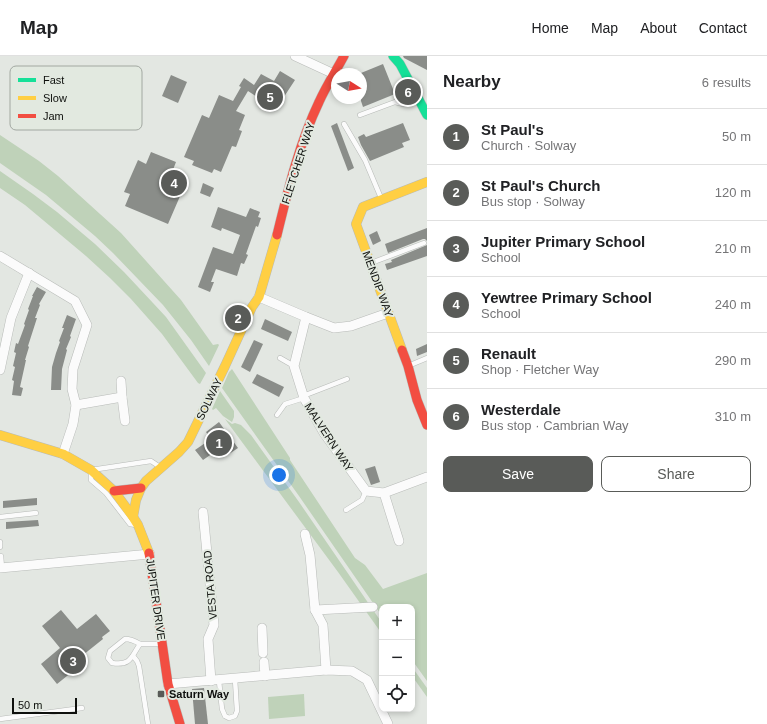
<!DOCTYPE html>
<html lang="en">
<head>
<meta charset="utf-8">
<style>
	body { margin:0; font-family:Helvetica,sans-serif; background:#f6f6f6; color:#202124 }
	.controls { position:absolute; right:12px; bottom:12px; display:grid; overflow:hidden; border-radius:8px; box-shadow:0 2px 6px #0003 }
	.controls button { width:36px; height:36px; display:grid; place-items:center; padding:0; border:0; border-bottom:1px solid #e0e0e0; background:#fff; color:#202124; font:20px sans-serif }
	.compass { position:absolute; left:331px; top:12px; width:36px; height:36px; border-radius:50%; background:#fff; box-shadow:0 2px 6px #0003; rotate:101deg }
	.scale { position:absolute; left:12px; bottom:10px; width:65px; box-sizing:border-box; padding-left:4px; border:2px solid #0e100d; border-top:0; font-size:11px; line-height:14px; white-space:nowrap; color:#0e100d; -webkit-text-stroke:3px #e2e9e0; paint-order:stroke }
	.you { position:absolute; left:279px; top:419px; width:14px; height:14px; margin:-10px; border:3px solid #fff; border-radius:50%; background:#1a73e8; box-shadow:0 0 0 6px #1a73e833 }
	.badge { display:grid; place-items:center; width:26px; height:26px; border-radius:50%; background:#595b58; color:#fff; font-size:13px; font-weight:700 }
	.pin { position:absolute; translate:-50% -50%; border:2px solid #fff; box-shadow:0 1px 4px #0006 }
	.list { margin:0; padding:0; list-style:none }
	h2 { display:flex; justify-content:space-between; align-items:center; height:52px; margin:0; padding:0 16px; font-size:17px }
	h2 small { font-size:13px; font-weight:400; color:#757577 }
	.list li { display:grid; grid-template-columns:26px 1fr auto; gap:12px; align-items:center; box-sizing:border-box; height:56px; padding:0 16px; border-top:1px solid #e0e0e0 }
	.list b { display:block; font-size:15px; white-space:nowrap }
	.list p { margin:0; font-size:13px; white-space:nowrap; color:#757577 }
	.list em { font-size:13px; font-style:normal; color:#757577 }
	.actions { display:flex; gap:8px; padding:12px 16px }
	.actions a { flex:1; padding:9px 0; border:1px solid #595b58; border-radius:8px; text-align:center; font-size:14px; color:#595b58 }
	.actions .main { background:#595b58; color:#fff }
	.icon { flex:none; width:22px; height:22px; fill:none; stroke:currentColor; stroke-width:2; stroke-linecap:round; stroke-linejoin:round }
	.map { position:relative; flex:none; width:427px; height:668px; overflow:hidden }
	header { display:flex; align-items:center; gap:24px; box-sizing:border-box; height:56px; padding:0 20px; background:#fff; border-bottom:1px solid #e0e0e0 }
	header strong { font-size:19px }
	nav { display:flex; gap:22px; margin-inline-start:auto; font-size:14px }
	main { display:flex }
	aside { flex:1; background:#fff }
	.map>svg:first-child { display:block }
</style>
</head>
<body>
<header>
<strong>Map</strong>
<nav><a>Home</a><a>Map</a><a>About</a><a>Contact</a></nav>
</header>
<main>
<div class="map">
<svg width="427" height="668" viewBox="0 0 427 668">
	<rect width="100%" height="100%" fill="#e3e7e2"/>
	<g fill="#bfd2b9">
		<polygon points="0,79 39,105 58,120 121,177 181,244 213,289 218,288 219,289 209,310 191,284 163,249 113,197 95,180 46,139 0,107"/>
		<polygon points="0,115 33,138 57,156 95,188 124,216 153,247 166,261 206,317 200,328 198,327 162,278 131,243 110,222 86,200 25,149 0,132"/>
		<polygon points="232,313 290,402 290,404 355,502 365,509 383,533 427,517 427,625 412,604 412,551 382,551 382,560 299,440 222,332 229,316"/>
		<polygon points="220,335 234,355 234,361 232,366 223,360 216,352 213,354 212,353"/>
		<polygon points="225,363 232,368 235,367 241,369 251,379 299,446 382,567 382,578 338,516"/>
		<polygon points="412,611 427,632 427,641 412,620"/>
		<polygon points="304,638 305,660 269,663 268,641"/>
	</g>
	<g fill="#8a8d89">
		<polygon points="403,0 427,0 427,14 404,2"/>
		<polygon points="383,8 395,38 363,51 361,45 361,17"/>
		<polygon points="280,15 295,24 276,53 248,35 236,55 245,59 239,74 242,75 236,91 232,90 221,116 214,113 212,117 192,109 194,105 184,101 202,59 209,62 219,39 233,45 241,31 239,30 244,22 254,29 261,18 274,25"/>
		<polygon points="171,19 187,26 178,47 162,40"/>
		<polygon points="337,67 354,112 348,115 331,70"/>
		<polygon points="403,67 410,84 402,87 404,91 370,105 361,89 358,81 364,78 366,81"/>
		<polygon points="151,96 176,106 171,119 174,120 172,126 184,131 168,168 125,150 130,138 124,136 138,104 146,108"/>
		<polygon points="203,127 214,132 210,141 200,137"/>
		<polygon points="218,151 246,161 250,152 260,156 258,161 261,162 258,171 256,170 246,198 248,199 244,208 241,207 237,220 216,213 211,226 214,226 210,236 198,231 213,191 233,198 240,179 222,172 221,175 211,171"/>
		<polygon points="427,172 427,185 425,183 423,183 388,197 385,188"/>
		<polygon points="377,175 381,185 373,189 369,179"/>
		<polygon points="427,189 427,200 387,214 385,208 392,206 391,204"/>
		<polygon points="37,231 46,236 39,248 40,249 35,262 37,262 28,290 29,291 25,304 26,304 20,331 23,332 21,340 12,339 14,325 12,324 15,311 13,310 16,297 14,296 16,287 18,288 25,269 24,268 29,254 28,253 33,240 32,240"/>
		<polygon points="67,259 76,263 70,280 71,281 66,293 67,294 62,313 61,334 51,334 52,311 56,297 60,286 59,285 64,272 62,272"/>
		<polygon points="265,263 292,276 288,285 261,273"/>
		<polygon points="254,284 263,288 250,316 241,311"/>
		<polygon points="427,288 427,296 417,300 416,293"/>
		<polygon points="257,318 284,331 279,341 252,327"/>
		<polygon points="219,366 238,392 226,400 225,398 221,401 216,395 203,404 195,394 211,383 206,376"/>
		<polygon points="375,410 380,426 371,429 365,413"/>
		<polygon points="37,442 37,449 3,452 3,445"/>
		<polygon points="38,464 39,470 6,473 6,466"/>
		<polygon points="61,554 77,573 96,558 110,575 102,581 103,583 78,603 82,608 57,628 41,608 60,592 42,570"/>
		<polygon points="204,632 208,668 195,668 192,633"/>
	</g>
	<g fill="none" stroke-linecap="round" stroke-linejoin="round">
		<g stroke="#b8bbb8" stroke-width="5.5">
			<g id="lane">
				<polyline points="360,59 395,46 403,48 418,44"/>
				<polyline points="344,68 365,104 381,142"/>
				<polyline points="371,207 424,187"/>
				<polyline points="280,302 294,310"/>
				<polyline points="408,310 427,302"/>
				<polyline points="303,340 347,323"/>
				<polyline points="277,359 285,348 304,342"/>
				<polyline points="346,454 362,444 366,435"/>
				<polyline points="0,461 36,457"/>
				<polyline points="136,469 130,468 106,437 91,424 91,414 151,405 160,411"/>
				<polyline points="0,486 0,491"/>
				<polyline points="1,500 2,512"/>
				<path d="M125 583C131 583 135 585 140 588 131 601 131 610 112 607L108 602 110 595Z"/>
				<polyline points="140,588 162,588"/>
				<polyline points="133,600 137,605 139,610 148,668"/>
				<polyline points="219,625 222,653 225,660 229,662 235,660 237,655 235,623"/>
				<polyline points="0,663 82,652"/>
			</g>
		</g>
		<g stroke="#b8bbb8" stroke-width="10">
			<g id="street">
				<polyline points="295,0 334,18"/>
				<polyline points="0,200 75,245 87,269 73,313 72,333 76,349 73,368 63,398"/>
				<polyline points="259,241 306,261 334,272 351,270 388,257"/>
				<polyline points="306,261 294,310 304,342 324,377 366,435 384,437 427,421"/>
				<polyline points="0,314 11,262 29,217"/>
				<polyline points="121,325 122,341 125,365"/>
				<polyline points="76,349 122,341"/>
				<polyline points="384,437 399,485"/>
				<polyline points="203,456 214,569 208,583 211,625"/>
				<polyline points="305,478 310,499 315,554 323,569 326,614"/>
				<polyline points="0,512 150,498"/>
				<polyline points="315,554 373,551"/>
				<polyline points="262,572 263,597"/>
				<polyline points="264,606 265,620"/>
				<polyline points="168,628 326,614 352,615 367,624 388,668"/>
			</g>
		</g>
		<g stroke="#b8bbb8" stroke-width="10">
			<polyline id="fast" points="393,0 400,8 427,59"/>
		</g>
		<g stroke="#b8bbb8" stroke-width="10">
			<g id="slow">
				<polyline points="402,294 356,168 363,151 427,126"/>
				<polyline points="0,379 63,398 91,414 114,435 133,461 138,469 149,497"/>
				<polyline points="133,461 136,444 141,432 146,425 179,396 188,386 225,310 252,251 259,241 277,179"/>
			</g>
		</g>
		<g stroke="#b8bbb8" stroke-width="10">
			<g id="jam">
				<path d="M277 179C288 134 299 88 319 46 326 30 336 15 344 0"/>
				<polyline points="402,294 408,310 417,344 427,369"/>
				<polyline points="114,435 141,432"/>
				<polyline points="149,497 168,628 180,668"/>
			</g>
		</g>
		<use href="#lane" stroke="#fbfbfb" stroke-width="4.5"/>
		<use href="#street" stroke="#fbfbfb" stroke-width="9"/>
		<use href="#fast" stroke="#16e098" stroke-width="9"/>
		<use href="#slow" stroke="#ffcf43" stroke-width="9"/>
		<use href="#jam" stroke="#f24e42" stroke-width="9"/>
	</g>
	<rect fill="#595b58" stroke="#e2e9e0" stroke-width="1.5" x="157" y="634" width="8" height="8" rx="2"/>
	<g text-anchor="middle" stroke-width="4" stroke-linejoin="round" paint-order="stroke">
		<g font-size="11" fill="#0e100d" stroke="#e2e9e0">
			<text transform="translate(298 107) rotate(-72)" y="4">FLETCHER WAY</text>
			<text transform="translate(378 228) rotate(70)" y="4">MENDIP WAY</text>
			<text transform="translate(209 343) rotate(-64)" y="4">SOLWAY</text>
			<text transform="translate(329 381) rotate(57)" y="4">MALVERN WAY</text>
			<text transform="translate(210 529) rotate(-95)" y="4">VESTA ROAD</text>
			<text transform="translate(156 543) rotate(82)" y="4">JUPITER DRIVE</text>
		</g>
		<g font-size="11" font-weight="bold" fill="#0e100d" stroke="#e2e9e0" text-anchor="start">
			<text x="169" y="642">Saturn Way</text>
		</g>
	</g>
	<rect x="10" y="10" width="132" height="64" rx="6" fill="#e2e9e0" stroke="#a2a8a1" stroke-width="1"/>
	<rect x="18" y="22" width="18" height="4" fill="#16e098"/>
	<rect x="18" y="40" width="18" height="4" fill="#ffcf43"/>
	<rect x="18" y="58" width="18" height="4" fill="#f24e42"/>
	<g font-size="11" fill="#0e100d">
		<text x="43" y="28">Fast</text>
		<text x="43" y="46">Slow</text>
		<text x="43" y="64">Jam</text>
	</g>
</svg>
<div class="controls">
<button>+</button>
<button>−</button>
<button><svg class="icon" aria-label="locate" viewBox="0 0 24 24"><circle cx="12" cy="12" r="6"/><path d="M12 2v4M12 18v4M2 12h4M18 12h4"/></svg></button>
</div>
<svg class="compass" viewBox="-18 -18 36 36"><path d="M0-13l5 13h-10z" fill="#e53935"/><path d="M0 13l5-13h-10z" fill="#757577"/></svg>
<div class="scale">50 m</div>
<div class="you"></div>
<div class="pin badge" style="left:219px;top:387px">1</div>
<div class="pin badge" style="left:238px;top:262px">2</div>
<div class="pin badge" style="left:73px;top:605px">3</div>
<div class="pin badge" style="left:174px;top:127px">4</div>
<div class="pin badge" style="left:270px;top:41px">5</div>
<div class="pin badge" style="left:408px;top:36px">6</div>
</div>
<aside>
<h2>Nearby<small>6 results</small></h2>
<ul class="list">
<li><span class="badge">1</span><div><b>St Paul's</b><p>Church · Solway</p></div><em>50 m</em></li>
<li><span class="badge">2</span><div><b>St Paul's Church</b><p>Bus stop · Solway</p></div><em>120 m</em></li>
<li><span class="badge">3</span><div><b>Jupiter Primary School</b><p>School</p></div><em>210 m</em></li>
<li><span class="badge">4</span><div><b>Yewtree Primary School</b><p>School</p></div><em>240 m</em></li>
<li><span class="badge">5</span><div><b>Renault</b><p>Shop · Fletcher Way</p></div><em>290 m</em></li>
<li><span class="badge">6</span><div><b>Westerdale</b><p>Bus stop · Cambrian Way</p></div><em>310 m</em></li>
</ul>
<div class="actions"><a class="main">Save</a><a>Share</a></div>
</aside>
</main>
</body>
</html>
